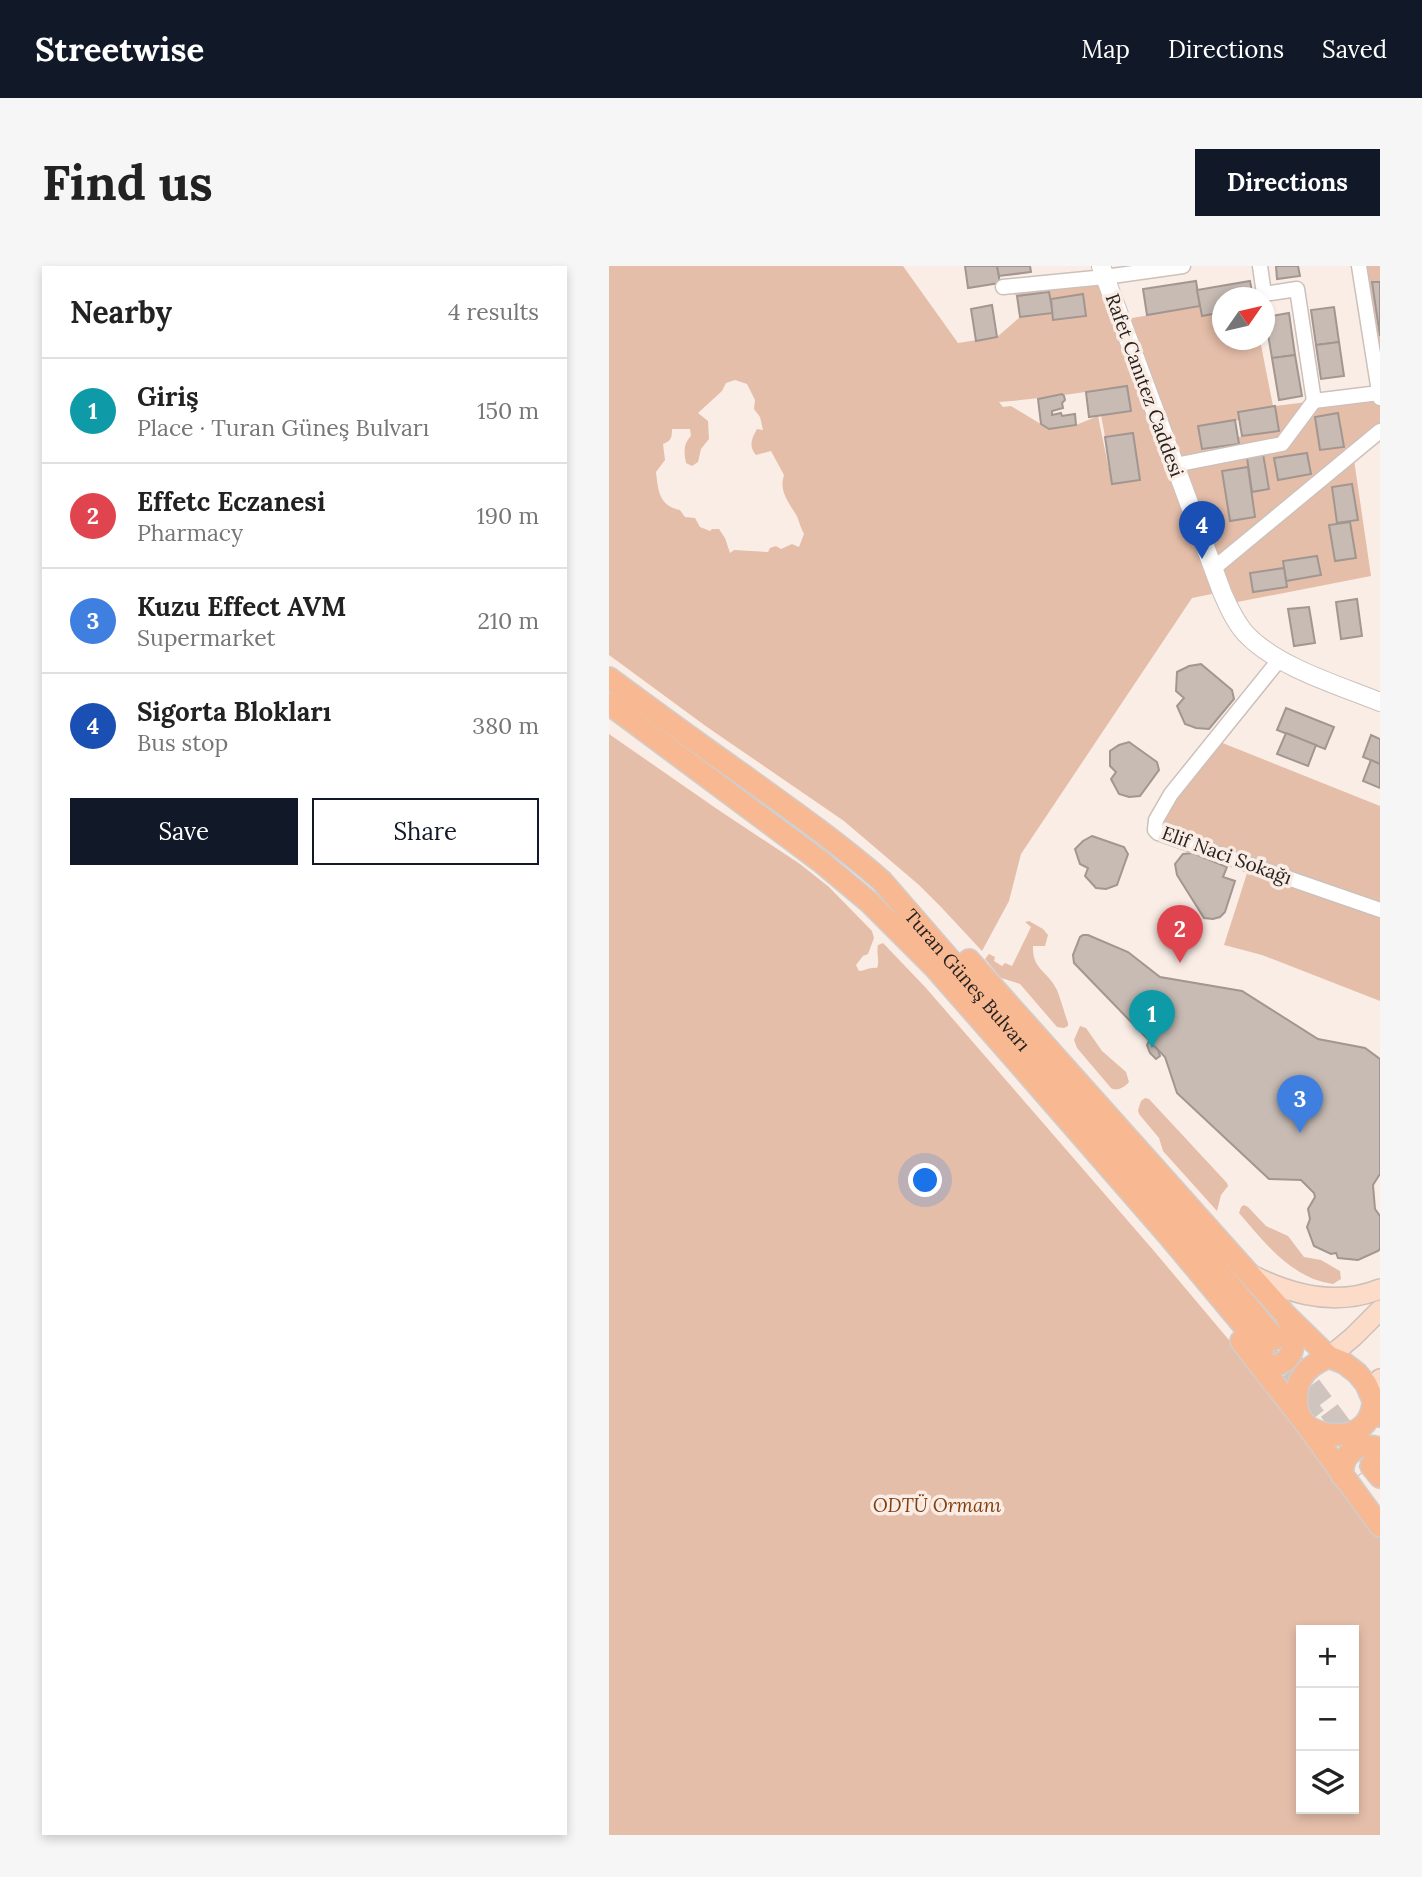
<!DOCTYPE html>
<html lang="en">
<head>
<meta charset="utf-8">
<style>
	body { margin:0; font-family:Lora,serif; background:#f6f6f6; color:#222 }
	.controls { position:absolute; right:21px; bottom:21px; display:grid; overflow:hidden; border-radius:0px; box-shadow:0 4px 10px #0003 }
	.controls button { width:63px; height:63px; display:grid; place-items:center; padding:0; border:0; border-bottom:2px solid #e0e0e0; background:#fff; color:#222; font:35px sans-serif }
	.compass { position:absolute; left:603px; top:21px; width:63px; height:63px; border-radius:50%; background:#fff; box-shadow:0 4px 10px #0003; rotate:56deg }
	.you { position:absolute; left:317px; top:915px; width:24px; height:24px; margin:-18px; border:5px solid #fff; border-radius:50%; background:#1a73e8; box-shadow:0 0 0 10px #1a73e833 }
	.badge { display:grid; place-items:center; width:46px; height:46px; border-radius:50%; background:#111827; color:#fff; font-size:23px; font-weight:700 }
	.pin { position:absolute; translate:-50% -58px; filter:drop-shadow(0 2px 4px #0008) }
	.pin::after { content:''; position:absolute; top:37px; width:24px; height:21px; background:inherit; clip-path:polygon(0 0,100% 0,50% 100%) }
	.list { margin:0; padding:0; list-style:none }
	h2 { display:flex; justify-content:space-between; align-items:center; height:91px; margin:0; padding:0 28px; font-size:30px }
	h2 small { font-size:23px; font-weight:400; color:#767676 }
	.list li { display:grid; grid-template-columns:46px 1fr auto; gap:21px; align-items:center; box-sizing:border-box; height:105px; padding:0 28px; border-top:2px solid #e0e0e0 }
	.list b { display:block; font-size:26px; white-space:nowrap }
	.list p { margin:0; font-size:23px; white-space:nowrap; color:#767676 }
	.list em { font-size:23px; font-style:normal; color:#767676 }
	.actions { display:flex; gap:14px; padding:21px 28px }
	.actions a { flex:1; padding:16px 0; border:2px solid #111827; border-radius:0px; text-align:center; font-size:24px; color:#111827 }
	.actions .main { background:#111827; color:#fff }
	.icon { flex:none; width:38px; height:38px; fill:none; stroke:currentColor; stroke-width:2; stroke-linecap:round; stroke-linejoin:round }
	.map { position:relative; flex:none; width:771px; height:1569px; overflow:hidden; border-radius:0px }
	header { display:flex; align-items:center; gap:42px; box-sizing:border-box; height:98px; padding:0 35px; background:#111827; color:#fff }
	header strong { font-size:33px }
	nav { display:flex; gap:38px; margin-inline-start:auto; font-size:24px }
	.intro { display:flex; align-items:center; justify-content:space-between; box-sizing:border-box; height:168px; padding:0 42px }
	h1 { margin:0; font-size:49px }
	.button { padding:18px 32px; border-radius:0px; background:#111827; color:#fff; font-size:24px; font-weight:700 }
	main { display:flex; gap:42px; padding:0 42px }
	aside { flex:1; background:#fff; border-radius:0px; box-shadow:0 4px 10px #0003 }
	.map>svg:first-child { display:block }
</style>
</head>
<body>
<header>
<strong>Streetwise</strong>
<nav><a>Map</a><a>Directions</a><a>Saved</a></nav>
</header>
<div class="intro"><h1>Find us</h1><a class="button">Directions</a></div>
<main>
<aside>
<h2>Nearby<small>4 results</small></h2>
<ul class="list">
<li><span class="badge" style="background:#0f9aa8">1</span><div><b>Giriş</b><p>Place · Turan Güneş Bulvarı</p></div><em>150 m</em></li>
<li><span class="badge" style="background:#e0444e">2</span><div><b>Effetc Eczanesi</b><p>Pharmacy</p></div><em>190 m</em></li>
<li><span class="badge" style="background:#3f7fe0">3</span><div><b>Kuzu Effect AVM</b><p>Supermarket</p></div><em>210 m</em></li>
<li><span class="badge" style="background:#1a4fb4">4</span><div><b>Sigorta Blokları</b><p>Bus stop</p></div><em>380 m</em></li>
</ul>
<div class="actions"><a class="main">Save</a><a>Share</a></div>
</aside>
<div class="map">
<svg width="771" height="1569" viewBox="0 0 771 1569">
	<rect width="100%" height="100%" fill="#faede6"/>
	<g fill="#e5bea9" fill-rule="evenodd">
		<path d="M0 0H294L349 77 388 71 411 51 444 47 445 54 476 49 473 29 442 33 440 26 408 30 394 21 496 11 512 54 591 40 593 50 613 46 614 74H651L664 140 630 146 631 154 590 160 593 183 629 178V171L669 165 666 140 770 127 750 0H771V165L744 187 762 310 618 338 613 326 583 332 412 588 400 635 373 685 332 641 310 619 235 555 98 461 0 389ZM126 114 138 118 146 134 145 143 151 151 154 164 148 163C143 172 139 180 147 189L162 185 175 209C170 224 178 234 186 247 190 253 191 261 195 268L190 281 183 278 172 283 167 280 161 282 159 286 125 284 121 287 116 272 110 263H103L101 265 91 261 86 252 76 251 71 244C50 240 49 224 47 206L56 194 54 178C62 175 63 172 63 163H81L82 170C74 178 75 187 77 197L83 200 89 196 92 183 100 173 99 155 89 147 113 125 117 117ZM518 120 521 145 492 149 496 171 524 168 531 214 503 218 489 150 467 159 440 163 402 140 394 141 390 136C433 133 475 126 518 120ZM653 182 661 223 643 226 646 251 621 255 613 205 640 201ZM743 218 749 254 741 256 746 292 726 295 721 259 728 257 723 221ZM708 290 712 309 677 315 678 321 645 326 641 307 675 302 674 295Z"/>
		<path d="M0 468 108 543 191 598 220 621 263 665 265 672 259 688 254 690 247 699 250 705C256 705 260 701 268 702 271 696 267 686 269 679L274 677 317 722 545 985 625 1080 771 1272V1569H0ZM692 1364H745V1543H692Z"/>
		<polygon points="606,474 771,540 771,735 653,689 615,679 641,598 549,567 547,554"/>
		<path d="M420 655 434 663 439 669 436 680H424C423 704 439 705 448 724 452 734 455 746 459 757V760L455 762 448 761 411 718 392 712 376 693 380 688 386 691 385 695 393 700 396 697 403 700 422 661 416 656Z"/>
		<path d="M471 760 477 762 493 785 517 806 520 816C516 821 508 826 502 822L468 782 465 774Z"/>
		<polygon points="536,832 540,833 618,917 619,920 612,929 608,945 554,885 550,872 530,848 529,844 532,835"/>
		<path d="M635 939 639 941 657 960 679 970 695 991 712 994 731 1005 732 1013 724 1018C682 1012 656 977 630 947L632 941Z"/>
	</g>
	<g fill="#c7bbb4" stroke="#a29690" stroke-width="2">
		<polygon points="356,0 388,0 391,17 359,22"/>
		<polygon points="388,0 421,0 422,6 390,10"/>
		<polygon points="667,0 689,0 691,10 668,13"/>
		<polygon points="587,15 591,40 538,49 534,23"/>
		<polygon points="641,15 644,32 614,32 614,46 593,50 588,24"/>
		<polygon points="763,16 771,16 771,70"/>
		<polygon points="440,26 444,47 411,51 408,30"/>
		<polygon points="474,28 477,50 444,54 442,33"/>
		<polygon points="383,39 388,71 367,75 362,43"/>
		<polygon points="725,41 730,76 707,79 702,44"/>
		<polygon points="680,47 686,89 663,92 656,51"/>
		<polygon points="730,76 735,110 712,113 707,79"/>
		<polygon points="686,89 693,130 670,134 663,92"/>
		<polygon points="518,120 522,145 480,151 477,126"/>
		<polygon points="453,128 455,130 456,134 453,137 454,142 443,145 443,149 452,147 453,150 466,148 467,159 440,163 432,158 429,133"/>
		<polygon points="666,140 670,165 633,170 629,146"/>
		<polygon points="729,147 735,181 711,184 706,151"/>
		<polygon points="626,154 630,178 593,183 589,160"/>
		<polygon points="524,167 531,214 503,218 496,171"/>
		<polygon points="653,182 660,223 643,226 637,185"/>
		<polygon points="698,187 702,208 669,214 665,192"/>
		<polygon points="639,201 646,251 621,255 613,205"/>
		<polygon points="743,218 749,254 728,257 723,221"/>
		<polygon points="741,256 747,292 726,295 720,259"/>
		<polygon points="708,290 712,309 677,315 674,295"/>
		<polygon points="675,302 678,321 644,326 641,307"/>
		<polygon points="748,333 753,370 732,373 727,336"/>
		<polygon points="700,341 706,377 685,380 679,343"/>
		<polygon points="592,398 623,424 625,433 600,463 587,462 576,458 568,440 575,432 567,425 568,406 580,400"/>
		<polygon points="677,442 725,461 716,483 668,464"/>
		<polygon points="677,467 707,479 699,500 668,488"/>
		<polygon points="762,469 771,473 771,498 754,491"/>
		<polygon points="520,476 548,496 550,504 531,530 520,531 510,528 502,513 507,506 501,500 501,485 510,479"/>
		<polygon points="762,494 771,498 771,522 754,515"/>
		<polygon points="483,570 515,581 519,588 508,619 497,623 487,622 476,610 479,602 471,598 466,583 474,575"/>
		<polygon points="584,587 618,601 614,611 626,615 616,646 611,651 604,653 595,652 568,609 566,598 574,588"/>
		<polygon points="474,669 479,669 519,686 551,711 633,725 709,773 756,782 771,793 771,908 764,919 766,943 771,950 771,983 769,985 749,994 729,992 727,987 722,988 705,980 698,961 701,953 699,943 706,931 705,927 692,914 660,913 568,827 556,791 465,697 464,689 471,671"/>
		<polygon points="540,775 549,784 551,790 547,793 541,787 538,779"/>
	</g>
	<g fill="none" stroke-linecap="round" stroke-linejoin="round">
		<g stroke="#d0c4be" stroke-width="21" stroke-dasharray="21 10" stroke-linecap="butt">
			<polyline points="656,1085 751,1209"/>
			<polyline points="683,1095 762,1200"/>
		</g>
		<g stroke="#cdc0ba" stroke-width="17">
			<g id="minor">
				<polyline points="750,0 771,132"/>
				<polyline points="394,21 496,11 574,0"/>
				<polyline points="705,135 770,127"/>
				<polyline points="566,199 673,178 705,135 688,23 655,28 651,0"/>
				<polyline points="604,303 771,165"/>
				<polyline points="670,394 562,528 547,554 546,564 549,567 771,644"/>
			</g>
		</g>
		<g stroke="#cdc0ba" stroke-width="20">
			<path id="tertiary" d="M492 0 613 326C619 340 626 356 637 368 668 401 729 419 771 436"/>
		</g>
		<g stroke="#cdc0ba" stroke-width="22">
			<g id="secondary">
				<path d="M641 1008C682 1029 727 1041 771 1023"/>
				<polyline points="720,1091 744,1071 771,1044"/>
				<polyline points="764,1137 771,1113"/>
			</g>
		</g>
		<g stroke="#cfcece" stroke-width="24">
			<g id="primary">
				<path id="s1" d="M0 412C42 443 84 474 127 504 177 540 227 575 273 615L571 959 666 1073"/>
				<polyline points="0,438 211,595 260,636 326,702 424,814 559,969 654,1083"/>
				<polyline points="360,694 676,1048 720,1091 735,1097 748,1107 757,1118 771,1150"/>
				<polyline points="632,1075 699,1161 771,1260"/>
				<path d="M649 1097C683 1108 692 1078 678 1052"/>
				<path d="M690 1149C682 1121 692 1102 720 1091"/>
				<path d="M699 1161C724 1175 761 1172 764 1137"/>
				<polyline points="762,1200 771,1211"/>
				<path d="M733 1210C734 1185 748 1176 771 1182"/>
			</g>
		</g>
		<use href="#minor" stroke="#fff" stroke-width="14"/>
		<use href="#tertiary" stroke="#fff" stroke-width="18"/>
		<use href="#secondary" stroke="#fcdcc8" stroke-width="19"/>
		<use href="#primary" stroke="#f8b992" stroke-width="21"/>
	</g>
	<g text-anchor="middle" stroke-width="7" stroke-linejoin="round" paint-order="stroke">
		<g font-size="19" fill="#27221f" stroke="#faede6">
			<text transform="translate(536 119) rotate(70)" y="7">Rafet Canıtez Caddesi</text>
			<text transform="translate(618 589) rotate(20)" y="7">Elif Naci Sokağı</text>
			<text dy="7" stroke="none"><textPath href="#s1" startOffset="471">Turan Güneş Bulvarı</textPath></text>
		</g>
		<g font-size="19" font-style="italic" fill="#843e0d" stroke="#faede6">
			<text x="328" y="1246">ODTÜ Ormanı</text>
		</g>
	</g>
</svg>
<div class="controls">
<button>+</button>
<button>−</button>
<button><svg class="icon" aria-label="layers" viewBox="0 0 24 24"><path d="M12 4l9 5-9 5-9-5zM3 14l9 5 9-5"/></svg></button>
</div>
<svg class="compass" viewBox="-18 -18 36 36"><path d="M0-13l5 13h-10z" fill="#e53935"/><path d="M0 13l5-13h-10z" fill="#767676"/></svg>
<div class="you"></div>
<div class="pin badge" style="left:543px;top:782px;background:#0f9aa8">1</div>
<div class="pin badge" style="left:571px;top:697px;background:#e0444e">2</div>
<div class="pin badge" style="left:691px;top:867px;background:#3f7fe0">3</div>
<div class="pin badge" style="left:593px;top:293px;background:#1a4fb4">4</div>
</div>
</main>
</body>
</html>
